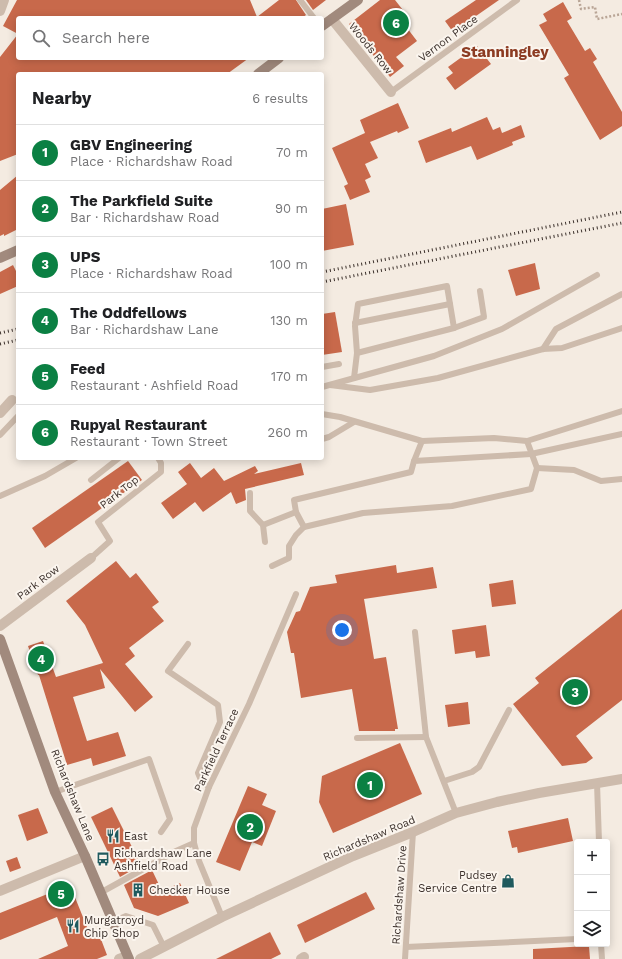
<!DOCTYPE html>
<html lang="en">
<head>
<meta charset="utf-8">
<style>
	body { margin:0; font-family:"Work Sans",sans-serif; background:#f2f2f2; color:#202124 }
	.controls { position:absolute; right:12px; bottom:12px; display:grid; overflow:hidden; border-radius:4px; box-shadow:0 2px 10px #0003 }
	.controls button { width:36px; height:36px; display:grid; place-items:center; padding:0; border:0; border-bottom:1px solid #e0e0e0; background:#fff; color:#202124; font:20px sans-serif }
	.you { position:absolute; left:342px; top:630px; width:14px; height:14px; margin:-10px; border:3px solid #fff; border-radius:50%; background:#1a73e8; box-shadow:0 0 0 6px #1a73e833 }
	.badge { display:grid; place-items:center; width:26px; height:26px; border-radius:50%; background:#0b8043; color:#fff; font-size:13px; font-weight:700 }
	.pin { position:absolute; translate:-50% -50%; border:2px solid #fff; box-shadow:0 1px 4px #0006 }
	.list { margin:0; padding:0; list-style:none }
	h2 { display:flex; justify-content:space-between; align-items:center; height:52px; margin:0; padding:0 16px; font-size:17px }
	h2 small { font-size:13px; font-weight:400; color:#757577 }
	.list li { display:grid; grid-template-columns:26px 1fr auto; gap:12px; align-items:center; box-sizing:border-box; height:56px; padding:0 16px; border-top:1px solid #e0e0e0 }
	.list b { display:block; font-size:15px; white-space:nowrap }
	.list p { margin:0; font-size:13px; white-space:nowrap; color:#757577 }
	.list em { font-size:13px; font-style:normal; color:#757577 }
	.icon { flex:none; width:22px; height:22px; fill:none; stroke:currentColor; stroke-width:2; stroke-linecap:round; stroke-linejoin:round }
	.map { position:relative; flex:none; width:622px; height:959px; overflow:hidden }
	.search { position:absolute; background:#fff; box-shadow:0 2px 10px #0003; left:16px; top:16px; width:308px; height:44px; display:flex; align-items:center; gap:10px; box-sizing:border-box; padding:0 14px; border-radius:4px; color:#757577; font-size:15px }
	.panel { position:absolute; background:#fff; box-shadow:0 2px 10px #0003; left:16px; top:72px; width:308px; height:388px; border-radius:4px }
	.map>svg:first-child { display:block }
</style>
</head>
<body>
<div class="map">
<svg width="622" height="959" viewBox="0 0 622 959">
	<rect width="100%" height="100%" fill="#f4ebe1"/>
	<g fill="#c8694b">
		<polygon points="17,0 250,0 257,17 279,0 296,0 306,15 302,18 18,18 18,34 3,26"/>
		<polygon points="306,0 326,0 313,10"/>
		<polygon points="380,0 395,0 410,19 404,24 417,41 396,57 404,66 390,77 349,24"/>
		<polygon points="476,0 499,0 453,32 445,21"/>
		<polygon points="563,2 572,18 567,21 585,51 590,48 597,59 593,62 622,112 622,126 600,140 564,78 569,75 539,25 547,21 543,14"/>
		<polygon points="18,34 18,58 249,58 227,74 18,74 18,154 0,161 0,57"/>
		<polygon points="477,46 491,64 455,90 446,78 453,73 448,67"/>
		<polygon points="398,103 409,128 398,133 397,131 370,142 378,158 365,164 371,177 365,180 370,192 350,200 344,186 348,184 332,148 365,133 360,120"/>
		<polygon points="487,117 493,130 500,127 502,133 521,125 525,137 512,142 513,145 477,160 471,146 426,163 418,141 451,128 452,132"/>
		<polygon points="18,175 18,229 4,236 4,234 0,236 0,190"/>
		<polygon points="346,204 354,245 322,251 322,209"/>
		<polygon points="535,263 540,289 516,296 508,270"/>
		<polygon points="13,265 18,275 18,286 0,294 0,272"/>
		<polygon points="335,312 342,352 322,355 322,314"/>
		<polygon points="128,461 142,480 45,548 32,528"/>
		<polygon points="190,463 201,478 214,468 224,481 255,466 258,471 254,474 301,463 304,475 245,489 246,500 236,504 231,492 203,512 195,502 173,519 161,503 187,484 178,472"/>
		<polygon points="116,561 130,578 136,573 159,602 152,607 164,621 129,648 135,656 125,664 153,697 135,712 100,669 105,688 73,697 87,741 118,732 126,756 93,766 91,758 67,765 39,675 38,675 28,646 43,641 56,677 103,663 85,625 66,601"/>
		<polygon points="396,565 397,573 433,567 437,588 364,599 374,659 386,657 398,729 395,729 395,731 359,731 352,689 301,698 294,653 291,653 287,632 296,612 300,611 310,587 337,583 335,575"/>
		<polygon points="513,580 516,604 492,607 489,584"/>
		<polygon points="622,609 622,700 576,736 593,758 586,763 562,766 513,704 539,683 535,678"/>
		<polygon points="486,625 490,656 476,658 475,651 455,654 452,630"/>
		<polygon points="468,702 470,724 448,727 445,705"/>
		<polygon points="400,743 422,794 333,833 319,802 322,776"/>
		<polygon points="248,786 267,794 262,805 276,811 262,846 252,842 240,871 216,862"/>
		<polygon points="112,807 141,865 120,877 91,817"/>
		<polygon points="38,808 48,833 27,841 18,815"/>
		<polygon points="568,818 573,841 518,853 517,847 512,848 508,831"/>
		<polygon points="17,857 21,868 10,872 6,861"/>
		<polygon points="152,870 162,891 180,883 189,903 158,916 134,908 124,885"/>
		<polygon points="70,885 91,937 99,934 107,955 97,959 38,959 68,946 57,917 0,940 0,913"/>
		<polygon points="366,892 375,909 305,943 297,925"/>
		<polygon points="270,932 281,954 271,959 216,959"/>
		<polygon points="589,946 590,959 533,959 533,949"/>
	</g>
	<g fill="none" stroke-linecap="round" stroke-linejoin="round">
		<polyline stroke="#b9a596" stroke-width="2.5" stroke-dasharray="2 2" stroke-linecap="butt" points="579,0 581,9 595,7 597,19 622,14"/>
		<g stroke="#cdbbac" stroke-width="6">
			<polyline points="300,0 314,18"/>
			<polyline points="391,92 517,0"/>
			<polyline points="355,323 450,304"/>
			<polyline points="454,328 484,317 480,291"/>
			<polyline points="543,349 556,329 622,294"/>
			<polyline points="322,367 339,364"/>
			<polyline points="354,378 357,353 355,326 358,304 447,286 454,328 357,353"/>
			<polyline points="330,385 370,390 438,378 543,349 562,348 622,328"/>
			<polyline points="322,387 434,356 502,329 597,275"/>
			<polyline points="322,414 340,417 422,441 494,438 527,441 622,411"/>
			<polyline points="0,435 18,416"/>
			<polyline points="322,439 329,437 354,422"/>
			<polyline points="414,461 422,441"/>
			<polyline points="537,468 574,470 601,481 622,479"/>
			<polyline points="91,480 119,458"/>
			<polyline points="250,493 250,511 263,525 265,542"/>
			<polyline points="0,496 45,476 76,458"/>
			<polyline points="263,525 296,512"/>
			<polyline points="304,527 296,512 294,500 411,472 414,461 531,454 622,434"/>
			<polyline points="91,558 110,541 98,522 161,472 161,463 158,458"/>
			<polyline points="272,566 289,558 289,546 296,535 304,527 363,513 452,506 531,489 537,468 527,441"/>
			<polyline points="415,632 426,737 456,813"/>
			<polyline points="188,644 168,671 218,705 220,722 198,773 201,780 209,787"/>
			<polyline points="357,738 426,737"/>
			<polyline points="444,781 472,772 479,767 509,710"/>
			<polyline points="597,783 599,842"/>
			<polyline points="55,792 149,759 170,819 161,832"/>
			<polyline points="100,893 176,851 194,843"/>
			<polyline points="222,917 199,861 194,843 194,828 209,787 249,704 296,594"/>
			<polyline points="112,922 126,916 153,925 164,947"/>
			<polyline points="601,944 602,959"/>
			<polyline points="406,947 577,939"/>
			<polyline points="405,959 413,832"/>
		</g>
		<g stroke="#cdbbac" stroke-width="10">
			<polyline points="0,11 4,0"/>
			<polyline points="332,19 391,92"/>
			<polyline points="0,413 12,400"/>
			<polyline points="0,626 91,558"/>
			<polyline points="0,891 85,856"/>
			<polyline points="119,959 127,956"/>
			<polyline points="140,959 222,917 353,856 413,832 456,813 497,802 539,793 622,779"/>
			<polyline points="301,959 304,957"/>
		</g>
		<g stroke="#a18a7d" stroke-width="10">
			<polyline points="322,26 358,0"/>
			<polyline points="258,74 279,58"/>
			<polyline points="0,258 18,250"/>
			<polyline points="0,639 55,792 85,856 129,959"/>
		</g>
		<g stroke="#3b302b" stroke-width="3" stroke-dasharray="1 3" stroke-linecap="butt">
			<polyline points="322,272 622,212"/>
			<polyline points="322,282 622,223"/>
			<polyline points="0,333 18,329"/>
			<polyline points="0,344 18,340"/>
		</g>
	</g>
	<defs>
		<g id="restaurant-bare" transform="scale(1.08)"><path d="M-5-6h1v4h1v-4h1v4h1v-4h1v5L-1.5 .5V6h-2V.5L-5-1ZM5-6V6H3V1.5H1.5Q1.5-4 5-6Z" fill="#1f5a5e" stroke="#fbf5ee" stroke-width="2.5" paint-order="stroke"/></g>
		<g id="bus-bare" transform="scale(1.08)"><path d="M-5-6H5V4H4V6H2V4H-2V6H-4V4H-5ZM-3.5-4V0h7V-4ZM-3.5 1.2v1.5H-2V1.2ZM2 1.2v1.5H3.5V1.2Z" fill="#1f5a5e" stroke="#fbf5ee" stroke-width="2.5" paint-order="stroke"/></g>
		<g id="shop-bare" transform="scale(1.08)"><path d="M-5-2.5h2.3a2.7 3.5 0 0 1 5.4 0H5L5.5 6h-11ZM-1.5-2.5h3a1.5 2.3 0 0 0-3 0Z" fill="#1f5a5e" stroke="#fbf5ee" stroke-width="2.5" paint-order="stroke"/></g>
		<g id="building-bare" transform="scale(1.08)"><path d="M-4-6H4V6H1V3H-1V6H-4ZM-2.5-4.3h1.7v1.8h-1.7ZM.8-4.3h1.7v1.8H.8ZM-2.5-1h1.7V.8h-1.7ZM.8-1h1.7V.8H.8Z" fill="#1f5a5e" stroke="#fbf5ee" stroke-width="2.5" paint-order="stroke"/></g>
	</defs>
	<g fill-rule="evenodd">
		<use href="#restaurant-bare" x="113" y="836"/>
		<use href="#bus-bare" x="103" y="859"/>
		<use href="#shop-bare" x="508" y="881"/>
		<use href="#building-bare" x="138" y="890"/>
		<use href="#restaurant-bare" x="73" y="926"/>
	</g>
	<g text-anchor="middle" stroke-width="4" stroke-linejoin="round" paint-order="stroke">
		<g font-size="11" fill="#3b302b" stroke="#fbf5ee">
			<text transform="translate(448 38) rotate(-36)" y="4">Vernon Place</text>
			<text transform="translate(371 48) rotate(51)" y="4">Woods Row</text>
			<text transform="translate(119 492) rotate(-38)" y="4">Park Top</text>
			<text transform="translate(38 582) rotate(-37)" y="4">Park Row</text>
			<text transform="translate(216 750) rotate(-65)" y="4">Parkfield Terrace</text>
			<text transform="translate(73 795) rotate(68)" y="4">Richardshaw Lane</text>
			<text transform="translate(369 838) rotate(-23)" y="4">Richardshaw Road</text>
			<text transform="translate(399 895) rotate(-86)" y="4">Richardshaw Drive</text>
		</g>
		<g font-size="11" fill="#3b302b" stroke="#fbf5ee" text-anchor="start">
			<text x="124" y="840">East</text>
			<text x="114" y="857">Richardshaw Lane<tspan x="114" dy="13">Ashfield Road</tspan></text>
			<text x="497" y="879" text-anchor="end">Pudsey<tspan x="497" dy="13">Service Centre</tspan></text>
			<text x="149" y="894">Checker House</text>
			<text x="84" y="924">Murgatroyd<tspan x="84" dy="13">Chip Shop</tspan></text>
		</g>
		<g font-size="15" font-weight="bold" fill="#8c3b22" stroke="#fbf5ee">
			<text x="505" y="57">Stanningley</text>
		</g>
	</g>
</svg>
<div class="controls">
<button>+</button>
<button>−</button>
<button><svg class="icon" aria-label="layers" viewBox="0 0 24 24"><path d="M12 4l9 5-9 5-9-5zM3 14l9 5 9-5"/></svg></button>
</div>
<div class="you"></div>
<div class="pin badge" style="left:370px;top:785px">1</div>
<div class="pin badge" style="left:250px;top:827px">2</div>
<div class="pin badge" style="left:575px;top:692px">3</div>
<div class="pin badge" style="left:41px;top:659px">4</div>
<div class="pin badge" style="left:61px;top:894px">5</div>
<div class="pin badge" style="left:396px;top:23px">6</div>
<div class="search"><svg class="icon" aria-label="search" viewBox="0 0 24 24"><circle cx="10" cy="10" r="6"/><path d="M15 15l6 6"/></svg>Search here</div>
<section class="panel">
<h2>Nearby<small>6 results</small></h2>
<ul class="list">
<li><span class="badge">1</span><div><b>GBV Engineering</b><p>Place · Richardshaw Road</p></div><em>70 m</em></li>
<li><span class="badge">2</span><div><b>The Parkfield Suite</b><p>Bar · Richardshaw Road</p></div><em>90 m</em></li>
<li><span class="badge">3</span><div><b>UPS</b><p>Place · Richardshaw Road</p></div><em>100 m</em></li>
<li><span class="badge">4</span><div><b>The Oddfellows</b><p>Bar · Richardshaw Lane</p></div><em>130 m</em></li>
<li><span class="badge">5</span><div><b>Feed</b><p>Restaurant · Ashfield Road</p></div><em>170 m</em></li>
<li><span class="badge">6</span><div><b>Rupyal Restaurant</b><p>Restaurant · Town Street</p></div><em>260 m</em></li>
</ul>
</section>
</div>
</body>
</html>
